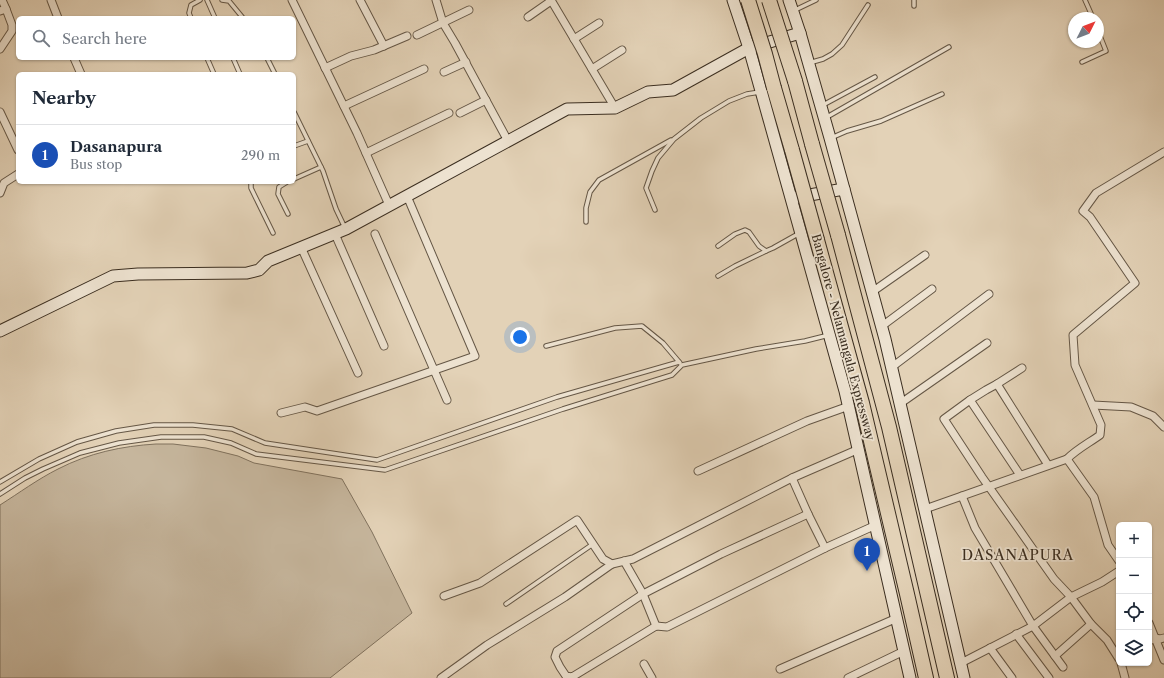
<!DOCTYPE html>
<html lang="en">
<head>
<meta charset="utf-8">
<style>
	body { margin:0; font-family:"Libre Caslon Text",serif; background:#f2f2f3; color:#1f2937 }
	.controls { position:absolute; right:12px; bottom:12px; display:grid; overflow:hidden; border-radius:6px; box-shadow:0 1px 3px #0004 }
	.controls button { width:36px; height:36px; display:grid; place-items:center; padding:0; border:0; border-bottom:1px solid #e0e1e3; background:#fff; color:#1f2937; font:20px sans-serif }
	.compass { position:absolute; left:1068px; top:12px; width:36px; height:36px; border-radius:50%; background:#fff; box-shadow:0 1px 3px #0004; rotate:48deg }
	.you { position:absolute; left:520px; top:337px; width:14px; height:14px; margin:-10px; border:3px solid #fff; border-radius:50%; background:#1a73e8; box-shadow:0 0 0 6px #1a73e833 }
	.badge { display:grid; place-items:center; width:26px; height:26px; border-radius:50%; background:#ea580c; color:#fff; font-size:13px; font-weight:700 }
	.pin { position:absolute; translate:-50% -33px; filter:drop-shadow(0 1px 2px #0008) }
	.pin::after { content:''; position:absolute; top:21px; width:14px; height:12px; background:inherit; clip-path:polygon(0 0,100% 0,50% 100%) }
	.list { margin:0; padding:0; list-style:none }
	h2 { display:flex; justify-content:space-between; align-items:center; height:52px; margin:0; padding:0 16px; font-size:17px }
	h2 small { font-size:13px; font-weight:400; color:#747a83 }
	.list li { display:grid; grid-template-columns:26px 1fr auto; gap:12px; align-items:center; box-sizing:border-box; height:60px; padding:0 16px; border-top:1px solid #e0e1e3 }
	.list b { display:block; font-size:15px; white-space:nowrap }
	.list p { margin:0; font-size:13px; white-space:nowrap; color:#747a83 }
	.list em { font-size:13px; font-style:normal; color:#747a83 }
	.icon { flex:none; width:22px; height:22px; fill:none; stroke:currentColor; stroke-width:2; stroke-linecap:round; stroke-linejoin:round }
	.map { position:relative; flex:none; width:1164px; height:678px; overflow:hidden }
	.search { position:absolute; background:#fff; box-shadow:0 1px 3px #0004; left:16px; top:16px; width:280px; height:44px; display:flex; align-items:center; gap:10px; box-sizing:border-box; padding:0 14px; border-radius:6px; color:#747a83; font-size:15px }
	.panel { position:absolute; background:#fff; box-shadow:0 1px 3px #0004; left:16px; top:72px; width:280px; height:112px; border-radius:6px }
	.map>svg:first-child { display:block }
</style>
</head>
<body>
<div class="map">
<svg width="1164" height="678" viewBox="0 0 1164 678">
	<rect width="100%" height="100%" fill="#e3d2b7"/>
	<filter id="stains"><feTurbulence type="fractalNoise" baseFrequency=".005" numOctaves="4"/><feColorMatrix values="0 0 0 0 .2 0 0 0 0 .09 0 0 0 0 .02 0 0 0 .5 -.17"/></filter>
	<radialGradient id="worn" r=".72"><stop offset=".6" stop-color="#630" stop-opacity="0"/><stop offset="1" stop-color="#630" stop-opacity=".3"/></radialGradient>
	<path fill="#c6b69d" stroke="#80725e" d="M156 444H173L206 448 238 456 254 463 342 479 372 532 412 613 330 678H0V505C19 493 38 479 58 469 89 453 122 446 156 444Z"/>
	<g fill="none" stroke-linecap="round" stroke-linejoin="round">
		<g stroke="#655746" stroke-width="5.5">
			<g id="lane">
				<polyline points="207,0 215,18"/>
				<polyline points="222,0 229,1 243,18"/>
				<polyline points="1085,0 1093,18"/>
				<polyline points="914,6 914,0"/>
				<polyline points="793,11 816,0"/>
				<polyline points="191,18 189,13 191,5 200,0"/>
				<polyline points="207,58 214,74"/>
				<polyline points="233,58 240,74"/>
				<polyline points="267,58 275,74"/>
				<polyline points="1082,62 1106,51 1098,31"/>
				<polyline points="809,63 823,59 832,54 842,45 868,5"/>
				<polyline points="823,105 875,77"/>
				<polyline points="294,112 323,171 336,209 345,228"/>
				<polyline points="827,117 949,47"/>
				<polyline points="831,138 847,131 881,121 942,94"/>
				<polyline points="294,146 308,141"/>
				<polyline points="294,179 321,167"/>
				<polyline points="251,182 251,188 273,233"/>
				<polyline points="287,182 279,187 278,194 288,214"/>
				<polyline points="655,210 646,188 652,171 658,158 674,139 701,118 729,101 747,94 760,92"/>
				<polyline points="586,222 586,208 590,192 599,180 671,140"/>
				<polyline points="718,246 735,234 745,230 749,232 759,246 766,251 773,248 798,234"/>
				<polyline points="718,276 735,266 766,251"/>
				<polyline points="546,346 615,328 642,326 663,343 680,363"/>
				<polyline points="0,482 39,459 77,442 116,431 154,425 193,425 232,429 265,443 377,460 557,397 679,362"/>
				<polyline points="0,494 25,478 43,469 80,453 119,443 161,437 204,437 231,443 256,454 385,470 563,409 672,375 682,365 756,349 805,341 829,335"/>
				<polyline points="506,604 593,544"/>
			</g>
		</g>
		<g stroke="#655746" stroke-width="9">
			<g id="street">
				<polyline points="51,0 58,18"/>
				<polyline points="292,0 357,133 389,205"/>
				<polyline points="360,0 384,46"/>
				<polyline points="436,0 443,23 455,43 508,141"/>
				<polyline points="551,0 615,108"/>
				<polyline points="0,11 6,9 2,0"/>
				<polyline points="528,17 551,1"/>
				<polyline points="417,35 469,10"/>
				<polyline points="574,39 599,23"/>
				<polyline points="0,49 12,31 12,25 6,9"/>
				<polyline points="74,58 81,74"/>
				<polyline points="325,68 351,56 374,50 407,36"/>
				<polyline points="592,69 622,50"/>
				<polyline points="444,72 466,62"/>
				<polyline points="344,106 424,69"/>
				<polyline points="0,112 18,150"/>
				<polyline points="460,113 486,100"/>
				<polyline points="366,153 449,113"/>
				<polyline points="0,193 4,183 18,174"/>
				<polyline points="335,234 384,346"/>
				<polyline points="375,234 447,400"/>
				<polyline points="301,247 358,373"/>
				<polyline points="872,292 925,255"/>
				<polyline points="882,326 932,289"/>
				<polyline points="892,367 989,294"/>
				<polyline points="997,384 1022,368"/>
				<polyline points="970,400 944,419 982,477 1054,579 1071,597 1091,624 1107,640 1119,659"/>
				<polyline points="901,403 987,343"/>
				<polyline points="1093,405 1131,407 1153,416 1164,427"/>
				<polyline points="281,413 305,407 317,411 475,356 407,196"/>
				<path d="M1067 459C1077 449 1089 443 1100 435L1101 425 1075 365 1073 335 1135 283 1090 217 1083 211 1096 193 1164 152"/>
				<polyline points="698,471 807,421 849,406"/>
				<polyline points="1020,475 970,400 986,390 997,384 1048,465"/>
				<polyline points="792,478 808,514 825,548"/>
				<polyline points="962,496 975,528 1033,626 1063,667"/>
				<polyline points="925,509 1067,459 1094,497 1108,545 1119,561"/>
				<polyline points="808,514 721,554 643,594 557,651 555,657 560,667 566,676 572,677 656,626 667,627 825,548 876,525"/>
				<polyline points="624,561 643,594 656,626"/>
				<polyline points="444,596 480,583 577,520 603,559 612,564 633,559 792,478 859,449"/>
				<polyline points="1149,623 1155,638 1149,641"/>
				<polyline points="1016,634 1049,678"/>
				<polyline points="1164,638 1160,639 1155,638 1164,660"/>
				<polyline points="990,648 1012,678"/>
				<polyline points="1055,656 1091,624"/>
				<polyline points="961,663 1033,626 1071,597 1102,582 1119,571"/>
				<polyline points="1121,663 1125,678"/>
				<polyline points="644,664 652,678"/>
				<polyline points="780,669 897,618"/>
				<polyline points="441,678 487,645 565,597 612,564"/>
				<polyline points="848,678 904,651"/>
			</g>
		</g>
		<g stroke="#3b2e20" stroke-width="13">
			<g id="secondary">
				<polyline points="733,0 749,48 845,391 910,678"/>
				<polyline points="789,0 800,33 830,138 885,339 964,678"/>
				<polyline points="798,197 844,189"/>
				<polyline points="0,331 113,276 138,274 247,273 259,270 268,261 346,229 567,109 615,108 648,92 673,90 749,48 800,33"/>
			</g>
		</g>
		<g stroke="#3b2e20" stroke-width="16">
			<g id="highway">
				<polyline points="795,81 812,144"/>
				<polyline points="774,88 792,150"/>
				<polyline points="838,235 889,427 947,678"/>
				<polyline points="817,240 862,403 907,594 926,678"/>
			</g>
		</g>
		<use href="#lane" stroke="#ede2d0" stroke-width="3.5"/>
		<use href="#street" stroke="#ede2d0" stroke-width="7"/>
		<use href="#secondary" stroke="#ede2d0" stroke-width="11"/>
		<use href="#highway" stroke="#e3d2b7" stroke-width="14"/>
		<g stroke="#3b2e20" stroke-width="16" stroke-linecap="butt">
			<g id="highway-bridge">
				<polyline points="748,0 765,54 774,88"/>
				<polyline points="769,0 795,81"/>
				<polyline points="812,144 838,235"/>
				<polyline points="792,150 817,240"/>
			</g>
		</g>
		<use href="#highway-bridge" stroke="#e3d2b7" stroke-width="14"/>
	</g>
	<g text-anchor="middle" stroke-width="3.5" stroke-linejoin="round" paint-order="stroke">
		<g font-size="12" fill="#3b2e20" stroke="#ede2d0">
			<text transform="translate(843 337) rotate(75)" y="4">Bangalore - Nelamangala Expressway</text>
		</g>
		<g font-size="14" letter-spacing="1" fill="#3b2e20" stroke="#ede2d0">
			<text x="1018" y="560">DASANAPURA</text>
		</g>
	</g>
	<rect width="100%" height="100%" filter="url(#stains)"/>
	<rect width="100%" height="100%" fill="url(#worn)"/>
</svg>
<div class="controls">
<button>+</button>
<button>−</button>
<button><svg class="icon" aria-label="locate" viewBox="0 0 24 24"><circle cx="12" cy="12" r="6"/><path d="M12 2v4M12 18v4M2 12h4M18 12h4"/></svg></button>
<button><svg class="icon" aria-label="layers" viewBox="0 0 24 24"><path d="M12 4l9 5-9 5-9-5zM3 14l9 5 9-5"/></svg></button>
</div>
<svg class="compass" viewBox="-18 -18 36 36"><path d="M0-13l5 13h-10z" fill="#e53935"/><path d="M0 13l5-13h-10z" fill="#747a83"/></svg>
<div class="you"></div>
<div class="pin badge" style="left:867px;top:571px;background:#1a4fb4">1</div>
<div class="search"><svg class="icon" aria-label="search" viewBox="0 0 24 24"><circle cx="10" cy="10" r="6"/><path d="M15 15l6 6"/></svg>Search here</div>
<section class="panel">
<h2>Nearby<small></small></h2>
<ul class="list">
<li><span class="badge" style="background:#1a4fb4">1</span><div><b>Dasanapura</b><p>Bus stop</p></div><em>290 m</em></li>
</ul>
</section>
</div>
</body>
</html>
